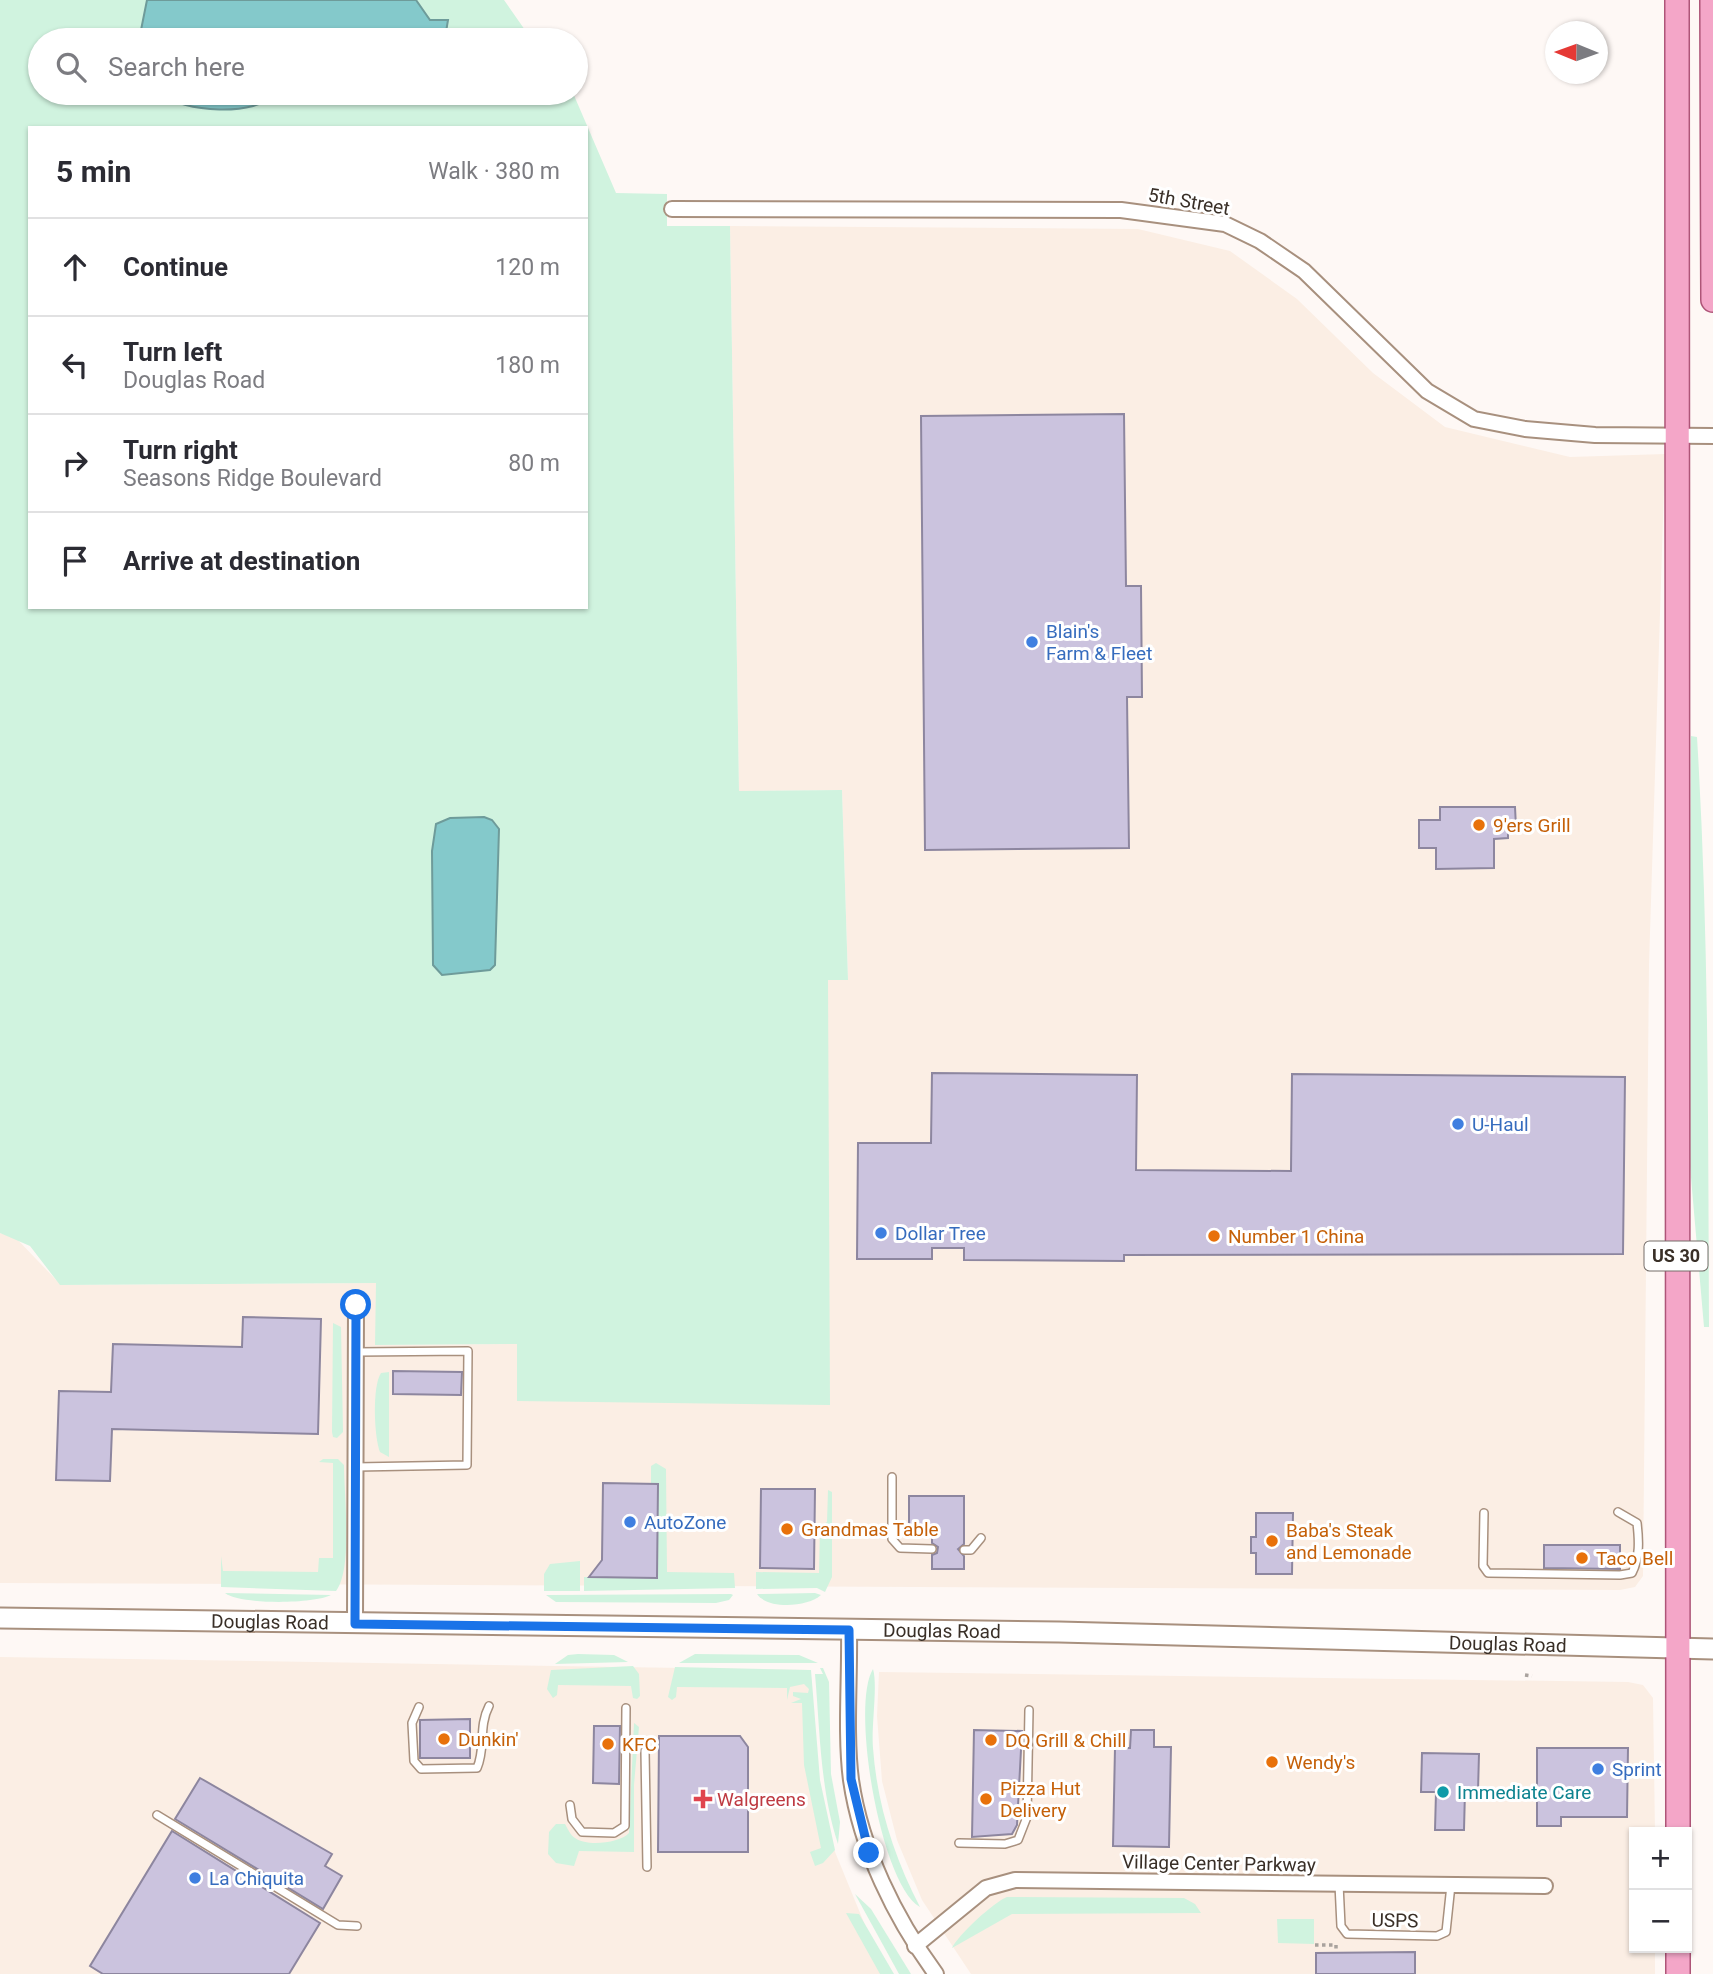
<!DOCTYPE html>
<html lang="en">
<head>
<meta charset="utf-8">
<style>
	body { margin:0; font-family:Roboto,sans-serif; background:#f7f7f7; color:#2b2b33 }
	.controls { position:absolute; right:21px; bottom:21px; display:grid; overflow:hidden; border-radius:0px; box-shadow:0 2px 5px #0004 }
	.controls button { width:63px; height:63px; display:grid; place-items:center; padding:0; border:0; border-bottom:2px solid #e1e1e2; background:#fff; color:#2b2b33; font:35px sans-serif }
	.compass { position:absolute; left:1545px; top:21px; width:63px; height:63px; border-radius:50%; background:#fff; box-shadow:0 2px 5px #0004; rotate:271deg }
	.stop { position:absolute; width:21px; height:21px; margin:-16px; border:5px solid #1a73e8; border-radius:50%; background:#fff }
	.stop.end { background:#1a73e8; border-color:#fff; box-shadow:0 2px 7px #0008 }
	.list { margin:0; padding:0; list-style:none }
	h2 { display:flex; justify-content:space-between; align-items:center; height:91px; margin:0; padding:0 28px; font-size:30px }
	h2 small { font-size:23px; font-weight:400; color:#7c7c81 }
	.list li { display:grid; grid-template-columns:46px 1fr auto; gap:21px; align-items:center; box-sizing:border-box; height:98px; padding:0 28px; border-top:2px solid #e1e1e2 }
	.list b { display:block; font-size:26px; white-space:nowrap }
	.list p { margin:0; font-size:23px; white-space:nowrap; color:#7c7c81 }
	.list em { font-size:23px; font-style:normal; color:#7c7c81 }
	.icon { flex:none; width:38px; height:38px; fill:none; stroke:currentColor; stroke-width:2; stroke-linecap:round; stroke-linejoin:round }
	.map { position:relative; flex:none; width:1713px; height:1974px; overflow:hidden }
	.search { position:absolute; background:#fff; box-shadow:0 2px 5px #0004; left:28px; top:28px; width:560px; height:77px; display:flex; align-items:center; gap:18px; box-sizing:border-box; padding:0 24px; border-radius:38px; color:#7c7c81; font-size:26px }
	.panel { position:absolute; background:#fff; box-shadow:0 2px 5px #0004; left:28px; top:126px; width:560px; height:483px; border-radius:0px }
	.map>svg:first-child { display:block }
</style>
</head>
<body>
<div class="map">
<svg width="1713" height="1974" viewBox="0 0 1713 1974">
	<rect width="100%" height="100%" fill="#fef8f5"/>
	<g fill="#fbeee4">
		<polygon points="730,226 1138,229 1230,251 1297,299 1373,373 1445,427 1570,457 1665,454 1649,965 1643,1576 1635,1587 1620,1590 0,1583 0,1233 15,1237 61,1285 376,1283 376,1345 517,1344 518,1401 828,979 848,979 842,790 739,791"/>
		<polygon points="0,1657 809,1670 816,1765 833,1847 874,1947 893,1974 0,1974"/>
		<polygon points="879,1672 1628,1682 1643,1685 1653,1698 1655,1832 1634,1832 1634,1948 1655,1948 1655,1974 971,1974 922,1900 897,1840 882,1781 877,1716"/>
	</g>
	<g fill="#d0f3df" fill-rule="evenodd">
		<path d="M0 0H504L532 40H40V93H573L616 193 667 194V226H730L739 791 842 790 848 980H828L830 1405 517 1401V1344L375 1345 376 1283 60 1285 30 1246 0 1233ZM30 128H586V607H30Z"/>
		<path d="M1691 736 1697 737C1709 933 1708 1130 1709 1327H1704L1688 1143Z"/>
		<polygon points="333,1323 341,1327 343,1432 337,1438 333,1437 332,1432"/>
		<path d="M389 1372V1457L380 1452C374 1438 372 1386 381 1373Z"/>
		<path d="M323 1459H338L344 1465C344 1495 353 1569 336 1591L221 1587V1556L223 1571 318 1572 319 1558H333V1463L319 1462Z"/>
		<polygon points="656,1463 666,1469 667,1572 734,1573 735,1588 584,1591 584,1577 657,1577 658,1484 651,1483 651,1466"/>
		<polygon points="828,1490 832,1492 832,1577 825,1592 817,1588 756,1589 756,1572 819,1573 820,1526 827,1522"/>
		<polygon points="580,1561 580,1591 544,1591 544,1574 550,1564"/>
		<path d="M225 1593 331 1595C314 1604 240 1605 225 1593Z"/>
		<path d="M815 1593 821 1595C808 1607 768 1610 757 1594Z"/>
		<polygon points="731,1594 733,1595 729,1600 716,1603 556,1602 546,1595"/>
		<polygon points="578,1654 614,1655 628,1662 555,1664 568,1655"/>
		<polygon points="695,1654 799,1655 818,1663 679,1663"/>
		<polygon points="633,1666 639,1674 640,1696 637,1699 633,1698 631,1686 558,1685 557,1695 553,1698 547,1689 551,1670"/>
		<polygon points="675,1667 811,1670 820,1780 835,1850 823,1863 815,1866 810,1852 821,1848 804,1765 802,1703 791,1703 801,1699 793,1696 793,1692 808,1693 809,1689 804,1684 790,1687 787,1700 787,1688 677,1687 676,1697 672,1700 668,1697"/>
		<path d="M820 1668H823L829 1682 831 1774 840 1822 838 1844C820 1789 820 1731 815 1674H823Z"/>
		<path d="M873 1669C878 1686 871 1726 873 1748 877 1804 894 1857 920 1907 881 1886 850 1706 873 1669Z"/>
		<path d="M634 1723 639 1727 634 1785V1852L579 1851 574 1866 556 1863 548 1854 549 1832 556 1824H565C568 1829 570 1835 575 1838 587 1847 620 1843 629 1833Z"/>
		<polygon points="855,1894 871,1909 911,1974 899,1974"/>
		<path d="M1007 1897 1184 1898 1195 1904 1201 1913 1012 1914 952 1948C958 1935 994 1902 1007 1897Z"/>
		<polygon points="846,1913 859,1914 894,1974 880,1974"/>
		<polygon points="1277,1919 1314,1919 1314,1944 1278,1943"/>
	</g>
	<g fill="#84c9cb" stroke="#6e9b9a" stroke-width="2">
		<polygon points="147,0 416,0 430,20 448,20 446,32 452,40 397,40 374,33 349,32 316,40 139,40"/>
		<path d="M161 93H276C258 117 181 113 161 93Z"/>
		<polygon points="484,817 492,820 499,829 495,965 490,970 442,975 433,965 432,851 436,824 450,818"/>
	</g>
	<g fill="#cbc3de" stroke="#8d869f" stroke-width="2">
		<polygon points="1124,414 1126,586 1141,586 1142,697 1127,697 1129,848 925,850 921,416"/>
		<polygon points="1440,807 1515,807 1516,827 1508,827 1508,838 1494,839 1494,868 1436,869 1436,848 1419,848 1419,820 1440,820"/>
		<polygon points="932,1073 1137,1075 1136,1170 1291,1171 1292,1074 1625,1077 1623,1254 1124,1255 1124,1261 964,1260 964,1248 932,1248 932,1259 857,1259 858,1143 931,1143"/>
		<polygon points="243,1317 321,1319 318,1434 112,1429 110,1481 56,1480 59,1391 111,1392 113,1344 242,1347"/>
		<polygon points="393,1371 462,1372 461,1395 393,1394"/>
		<polygon points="603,1483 658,1484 657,1578 589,1577 602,1560"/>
		<polygon points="761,1489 815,1489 814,1569 760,1568"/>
		<polygon points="909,1496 964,1496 964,1544 958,1549 964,1556 964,1569 932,1569 932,1555 937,1553 938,1547 932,1543 932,1532 909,1532"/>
		<polygon points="1256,1513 1293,1513 1292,1574 1256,1574 1256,1553 1251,1553 1251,1537 1256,1537"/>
		<polygon points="1544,1545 1620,1545 1620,1569 1544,1568"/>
		<polygon points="470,1719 470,1758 420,1758 420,1720"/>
		<polygon points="594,1726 620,1726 619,1784 593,1783"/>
		<polygon points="974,1730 1022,1731 1017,1825 1012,1834 972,1837"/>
		<polygon points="1131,1730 1154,1730 1154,1747 1171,1747 1169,1847 1113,1846 1115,1748 1130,1748"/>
		<polygon points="659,1736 740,1736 748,1747 748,1852 658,1852"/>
		<polygon points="1537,1748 1628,1748 1627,1817 1561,1817 1561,1826 1537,1826"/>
		<polygon points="1422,1753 1479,1754 1478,1791 1465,1791 1464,1830 1435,1830 1436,1792 1421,1792"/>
		<polygon points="200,1778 332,1854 325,1866 342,1876 323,1909 175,1819"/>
		<polygon points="172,1831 320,1923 289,1974 103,1974 90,1966"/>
		<polygon points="1415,1952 1415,1974 1316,1974 1316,1953"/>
	</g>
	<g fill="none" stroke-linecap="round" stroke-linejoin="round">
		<g stroke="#a8907e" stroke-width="10">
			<g id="service">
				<polyline points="356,1467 467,1465 468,1351 356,1352"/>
				<polyline points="892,1477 892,1539 900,1548 932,1549"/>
				<path d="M1484 1513 1483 1566 1488 1573 1620 1575 1632 1573C1640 1557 1639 1540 1637 1523L1618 1512"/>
				<polyline points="964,1550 971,1550 981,1538"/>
				<path d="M419 1707 412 1723 414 1761 421 1769 477 1768C486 1748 478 1727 489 1706"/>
				<polyline points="645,1751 647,1867"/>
				<polyline points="570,1805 572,1819 582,1832 614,1833 625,1826 626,1708"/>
				<polyline points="157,1815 338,1925 357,1926"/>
				<polyline points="959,1843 1005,1844 1018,1840 1027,1817 1029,1710"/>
				<polyline points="1339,1884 1341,1926 1347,1934 1437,1936 1446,1932 1451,1885"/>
			</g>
		</g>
		<g stroke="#a8907e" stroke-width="18">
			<g id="minor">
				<polyline points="672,209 1121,210 1225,224 1260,241 1304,271 1427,391 1474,419 1525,429 1595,435 1713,436"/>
				<polyline points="355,1624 356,1305"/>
				<path d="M849 1630C850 1677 845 1734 851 1780 861 1849 895 1918 936 1974"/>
				<polyline points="915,1946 986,1888 1015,1880 1545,1886"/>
			</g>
		</g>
		<g stroke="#a8907e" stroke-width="23">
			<g id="tertiary">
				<path id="s1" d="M0 1618 1059 1632 1713 1649"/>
			</g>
		</g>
		<g stroke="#ae5578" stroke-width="26">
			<g id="primary">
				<polyline points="1677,0 1678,1832"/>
				<polyline points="1712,0 1713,300"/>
				<polyline points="1678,1974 1678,1948"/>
			</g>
		</g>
		<g stroke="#a9a29d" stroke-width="3.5" stroke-dasharray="3.5 3.5" stroke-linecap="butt">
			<polyline points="1525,1675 1532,1676"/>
			<polyline points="1315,1945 1336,1945 1336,1950"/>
		</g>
		<use href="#service" stroke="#fff" stroke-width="7"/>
		<use href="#minor" stroke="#fff" stroke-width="14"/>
		<use href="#tertiary" stroke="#fff" stroke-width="19"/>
		<use href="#primary" stroke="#f4a6c8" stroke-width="23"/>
	</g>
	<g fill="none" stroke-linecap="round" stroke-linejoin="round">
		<polyline stroke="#1a73e8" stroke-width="9" points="356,1305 355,1624 849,1630 851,1779 869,1853"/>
	</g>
	<g fill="#3f7fe0" stroke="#fff" stroke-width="2.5">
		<circle cx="1032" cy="642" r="7"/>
		<circle cx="1458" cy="1124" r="7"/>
		<circle cx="881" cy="1233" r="7"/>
		<circle cx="630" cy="1522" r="7"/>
		<circle cx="1598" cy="1769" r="7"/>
		<circle cx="195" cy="1878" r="7"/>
	</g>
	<g fill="#e8710a" stroke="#fff" stroke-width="2.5">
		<circle cx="1479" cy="825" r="7"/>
		<circle cx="1214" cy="1236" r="7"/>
		<circle cx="787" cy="1529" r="7"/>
		<circle cx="1272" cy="1541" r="7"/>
		<circle cx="1582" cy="1558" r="7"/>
		<circle cx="444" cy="1739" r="7"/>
		<circle cx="991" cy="1740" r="7"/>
		<circle cx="608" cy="1744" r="7"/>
		<circle cx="1272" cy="1762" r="7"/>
		<circle cx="986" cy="1799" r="7"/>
	</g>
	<circle fill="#0f9aa8" stroke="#fff" stroke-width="2.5" cx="1443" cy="1792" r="7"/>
	<path fill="#e0444e" stroke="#fff" stroke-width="2.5" d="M699.5 1788.5h7v7h7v7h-7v7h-7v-7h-7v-7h7z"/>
	<g text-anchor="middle" stroke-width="6" stroke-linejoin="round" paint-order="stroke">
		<rect fill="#fff" stroke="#746d68" stroke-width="2" x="1644.5" y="1241.5" width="63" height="29" rx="5"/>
		<g font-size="18" font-weight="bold" fill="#392f27">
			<text x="1676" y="1262">US 30</text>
		</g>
		<g font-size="19" fill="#392f27" stroke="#fff">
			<text transform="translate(1189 201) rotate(10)" y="7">5th Street</text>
			<text dy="7" stroke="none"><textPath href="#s1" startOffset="270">Douglas Road</textPath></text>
			<text dy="7" stroke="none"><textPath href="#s1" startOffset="942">Douglas Road</textPath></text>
			<text dy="7" stroke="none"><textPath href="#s1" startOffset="1508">Douglas Road</textPath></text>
			<text transform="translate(1219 1863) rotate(1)" y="7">Village Center Parkway</text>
			<text transform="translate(1395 1920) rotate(1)" y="7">USPS</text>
		</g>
		<g font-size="19" fill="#366cbe" stroke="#fff" text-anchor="start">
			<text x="1046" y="638">Blain's<tspan x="1046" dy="22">Farm &amp; Fleet</tspan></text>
			<text x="1472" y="1131">U-Haul</text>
			<text x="895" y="1240">Dollar Tree</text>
			<text x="644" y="1529">AutoZone</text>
			<text x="1612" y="1776">Sprint</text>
			<text x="209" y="1885">La Chiquita</text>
		</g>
		<g font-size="19" fill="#c56008" stroke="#fff" text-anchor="start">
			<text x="1493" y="832">9'ers Grill</text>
			<text x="1228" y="1243">Number 1 China</text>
			<text x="801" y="1536">Grandmas Table</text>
			<text x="1286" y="1537">Baba's Steak<tspan x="1286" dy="22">and Lemonade</tspan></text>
			<text x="1596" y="1565">Taco Bell</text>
			<text x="458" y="1746">Dunkin'</text>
			<text x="1005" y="1747">DQ Grill &amp; Chill</text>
			<text x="622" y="1751">KFC</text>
			<text x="1286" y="1769">Wendy's</text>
			<text x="1000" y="1795">Pizza Hut<tspan x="1000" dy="22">Delivery</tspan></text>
		</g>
		<g font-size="19" fill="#0d838f" stroke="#fff" text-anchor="start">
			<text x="1457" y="1799">Immediate Care</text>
		</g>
		<g font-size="19" fill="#be3a42" stroke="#fff" text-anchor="start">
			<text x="717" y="1806">Walgreens</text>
		</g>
	</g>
</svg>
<div class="controls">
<button>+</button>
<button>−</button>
</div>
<svg class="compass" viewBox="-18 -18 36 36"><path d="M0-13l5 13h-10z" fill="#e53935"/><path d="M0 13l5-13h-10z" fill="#7c7c81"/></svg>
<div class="stop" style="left:356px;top:1305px"></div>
<div class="stop end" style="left:869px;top:1853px"></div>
<div class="search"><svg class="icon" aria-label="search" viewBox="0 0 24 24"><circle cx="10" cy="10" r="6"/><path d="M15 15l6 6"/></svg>Search here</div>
<section class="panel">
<h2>5 min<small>Walk · 380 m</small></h2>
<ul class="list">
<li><svg class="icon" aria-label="ahead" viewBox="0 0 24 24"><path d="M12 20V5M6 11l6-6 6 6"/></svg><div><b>Continue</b></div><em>120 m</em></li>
<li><svg class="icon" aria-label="left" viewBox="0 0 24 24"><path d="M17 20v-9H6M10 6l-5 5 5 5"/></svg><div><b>Turn left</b><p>Douglas Road</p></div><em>180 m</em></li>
<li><svg class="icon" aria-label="right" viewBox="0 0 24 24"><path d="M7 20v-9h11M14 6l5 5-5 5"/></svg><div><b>Turn right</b><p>Seasons Ridge Boulevard</p></div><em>80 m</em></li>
<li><svg class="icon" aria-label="arrive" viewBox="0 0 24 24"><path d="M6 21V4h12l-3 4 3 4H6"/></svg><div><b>Arrive at destination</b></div></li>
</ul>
</section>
</div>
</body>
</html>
